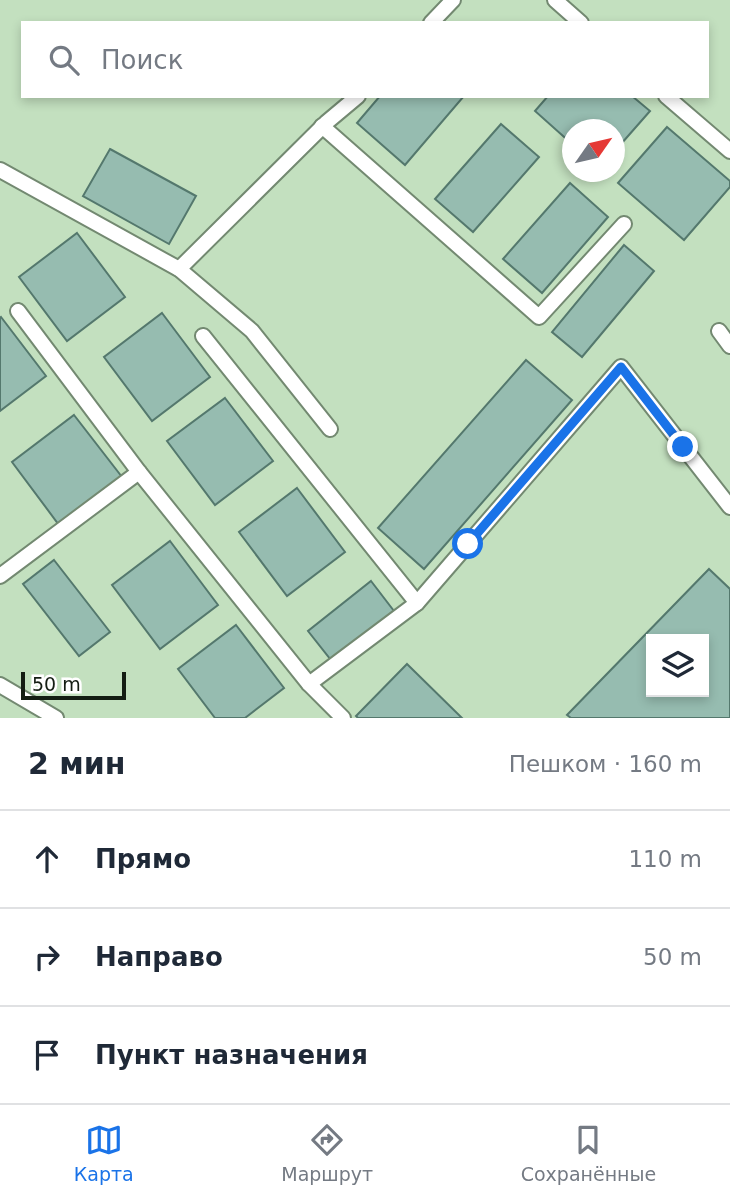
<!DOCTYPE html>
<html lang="ru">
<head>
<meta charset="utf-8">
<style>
	body { margin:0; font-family:"DejaVu Sans",sans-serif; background:#f2f2f3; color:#1f2937 }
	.controls { position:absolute; right:21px; bottom:21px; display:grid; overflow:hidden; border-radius:0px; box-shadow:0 4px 10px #0003 }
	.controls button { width:63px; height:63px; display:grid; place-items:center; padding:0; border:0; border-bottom:2px solid #e0e1e3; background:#fff; color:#1f2937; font:35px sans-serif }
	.compass { position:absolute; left:562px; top:119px; width:63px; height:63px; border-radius:50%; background:#fff; box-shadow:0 4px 10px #0003; rotate:56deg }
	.scale { position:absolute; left:21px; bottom:18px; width:105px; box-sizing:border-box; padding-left:7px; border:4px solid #141d13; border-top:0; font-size:19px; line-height:24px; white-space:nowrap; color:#141d13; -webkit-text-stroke:5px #fff; paint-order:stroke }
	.stop { position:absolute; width:21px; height:21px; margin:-16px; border:5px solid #1a73e8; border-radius:50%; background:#fff }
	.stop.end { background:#1a73e8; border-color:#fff; box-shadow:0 2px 7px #0008 }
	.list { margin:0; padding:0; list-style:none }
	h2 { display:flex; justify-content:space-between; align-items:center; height:91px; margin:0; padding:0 28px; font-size:30px }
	h2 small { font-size:23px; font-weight:400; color:#747a83 }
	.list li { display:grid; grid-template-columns:46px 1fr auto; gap:21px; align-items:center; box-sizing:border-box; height:98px; padding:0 28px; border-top:2px solid #e0e1e3 }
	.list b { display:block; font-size:26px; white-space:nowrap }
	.list em { font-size:23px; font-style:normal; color:#747a83 }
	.icon { flex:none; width:38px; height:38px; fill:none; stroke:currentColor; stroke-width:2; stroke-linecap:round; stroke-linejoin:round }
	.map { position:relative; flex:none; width:730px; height:718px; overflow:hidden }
	.search { position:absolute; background:#fff; box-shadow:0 4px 10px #0003; left:21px; right:21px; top:21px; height:77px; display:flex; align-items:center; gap:18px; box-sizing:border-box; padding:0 24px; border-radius:0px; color:#747a83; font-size:26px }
	.sheet { height:385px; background:#fff }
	nav { display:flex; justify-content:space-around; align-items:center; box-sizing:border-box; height:98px; border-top:2px solid #e0e1e3; background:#fff; font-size:19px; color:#747a83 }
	nav a { display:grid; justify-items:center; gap:4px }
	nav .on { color:#1a73e8 }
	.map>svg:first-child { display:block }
</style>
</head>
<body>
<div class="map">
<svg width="730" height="718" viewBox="0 0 730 718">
	<rect width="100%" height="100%" fill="#d3ebcf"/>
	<path fill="#c3e0bf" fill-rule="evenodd" d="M0 0H730V718H0ZM23 23H707V96H23ZM572 130H614V172H572ZM651 639H704V692H651Z"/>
	<g fill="#96bcb0" stroke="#54786d" stroke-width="2" fill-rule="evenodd">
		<polygon points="380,96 464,96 405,165 357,123"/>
		<polygon points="548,96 632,96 650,111 614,152 614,130 572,130 572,144 535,111"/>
		<polygon points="501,124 539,157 473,232 435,199"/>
		<polygon points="667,127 730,181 730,187 684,240 618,183"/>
		<polygon points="110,149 196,196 169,244 83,196"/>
		<polygon points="570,183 608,217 542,293 503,259"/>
		<polygon points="77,233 125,297 67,341 19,277"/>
		<polygon points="624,245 654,271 582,357 552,332"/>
		<polygon points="162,313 210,377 152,421 104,357"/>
		<polygon points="1,317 46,376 0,411 0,318"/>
		<polygon points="526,360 572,400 424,569 378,528"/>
		<polygon points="225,398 273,461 215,505 167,441"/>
		<polygon points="74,415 122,477 59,525 12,462"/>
		<polygon points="297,488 345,552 287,596 239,532"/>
		<polygon points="170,541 218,605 160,649 112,585"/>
		<polygon points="54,560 110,632 79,656 23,584"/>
		<path d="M709 569 730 589V718H571L567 715ZM651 639H704V692H651Z"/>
		<polygon points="371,581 394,611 331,660 308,631"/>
		<polygon points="236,625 284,688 245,718 215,718 178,669"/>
		<polygon points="407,664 462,718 358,718 356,716"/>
	</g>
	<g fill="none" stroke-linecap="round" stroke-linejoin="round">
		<g stroke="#738971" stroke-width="18">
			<g id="minor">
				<polyline points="555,0 581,23"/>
				<polyline points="431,23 453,0"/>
				<polyline points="666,96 730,151"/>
				<polyline points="322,126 539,317 624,224"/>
				<polyline points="0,170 179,269 252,331 330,429"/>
				<polyline points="179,269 327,122 358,96"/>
				<polyline points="18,311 139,472 309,684 343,718"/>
				<polyline points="719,331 730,346"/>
				<polyline points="203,336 417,603"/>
				<polyline points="0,576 139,472"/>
				<polyline points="309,684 417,603 621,367 730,507"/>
				<polyline points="0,685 56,718"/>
			</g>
		</g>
		<use href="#minor" stroke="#fff" stroke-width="14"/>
	</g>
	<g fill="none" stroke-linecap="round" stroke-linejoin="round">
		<polyline stroke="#1a73e8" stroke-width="9" points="468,544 621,367 683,447"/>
	</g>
</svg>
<div class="controls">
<button><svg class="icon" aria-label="layers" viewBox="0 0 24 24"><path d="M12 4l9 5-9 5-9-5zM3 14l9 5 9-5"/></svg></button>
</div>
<svg class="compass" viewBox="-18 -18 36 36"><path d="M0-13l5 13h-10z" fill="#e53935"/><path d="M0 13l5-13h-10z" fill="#747a83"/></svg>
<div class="scale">50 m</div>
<div class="stop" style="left:468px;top:544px"></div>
<div class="stop end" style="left:683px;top:447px"></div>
<div class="search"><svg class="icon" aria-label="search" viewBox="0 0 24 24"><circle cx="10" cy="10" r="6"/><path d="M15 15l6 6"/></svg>Поиск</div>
</div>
<section class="sheet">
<h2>2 мин<small>Пешком · 160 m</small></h2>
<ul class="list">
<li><svg class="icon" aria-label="ahead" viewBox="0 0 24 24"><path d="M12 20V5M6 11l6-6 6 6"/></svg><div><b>Прямо</b></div><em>110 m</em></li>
<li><svg class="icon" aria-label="right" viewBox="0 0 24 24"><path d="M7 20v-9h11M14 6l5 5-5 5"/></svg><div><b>Направо</b></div><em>50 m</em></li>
<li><svg class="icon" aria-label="arrive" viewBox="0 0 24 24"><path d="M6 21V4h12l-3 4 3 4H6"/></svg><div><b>Пункт назначения</b></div></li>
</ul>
</section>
<nav>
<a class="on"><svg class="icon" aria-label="map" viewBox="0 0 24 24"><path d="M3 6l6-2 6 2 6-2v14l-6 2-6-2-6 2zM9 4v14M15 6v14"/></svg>Карта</a>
<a><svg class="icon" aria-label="directions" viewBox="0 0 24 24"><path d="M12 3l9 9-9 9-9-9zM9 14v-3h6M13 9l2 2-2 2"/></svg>Маршрут</a>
<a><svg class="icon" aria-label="saved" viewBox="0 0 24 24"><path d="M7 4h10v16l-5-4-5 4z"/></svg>Сохранённые</a>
</nav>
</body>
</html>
